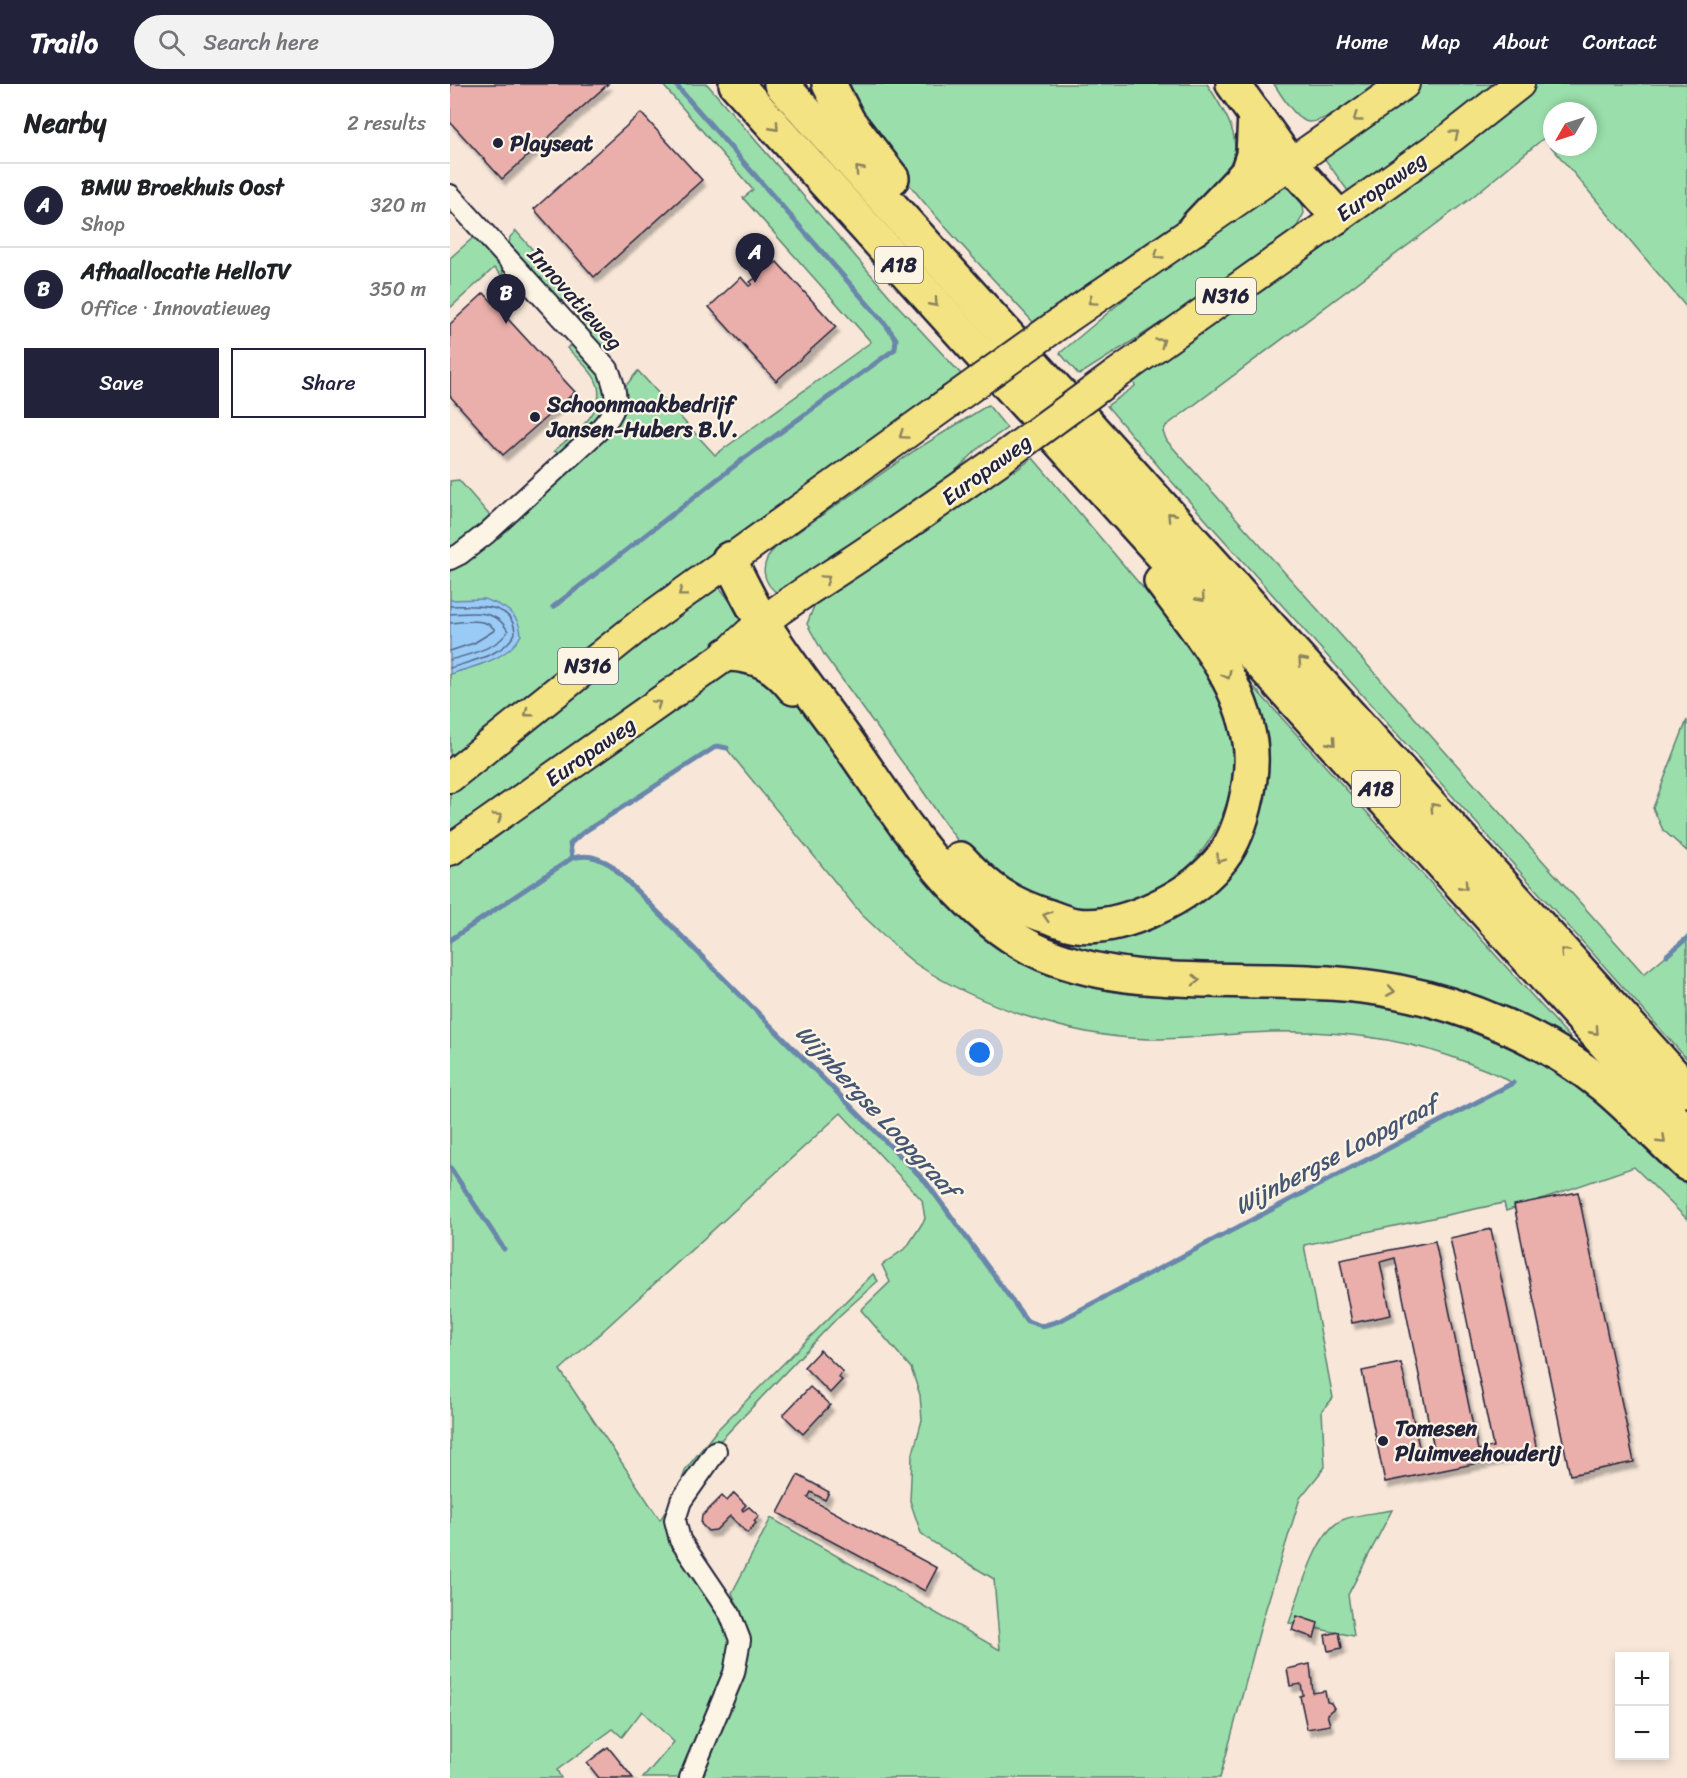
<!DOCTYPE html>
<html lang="en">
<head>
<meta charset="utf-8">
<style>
	body { margin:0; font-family:Sriracha,sans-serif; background:#f2f2f2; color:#202124 }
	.controls { position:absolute; right:18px; bottom:18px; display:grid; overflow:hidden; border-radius:0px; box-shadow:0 3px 9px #0003 }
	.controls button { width:54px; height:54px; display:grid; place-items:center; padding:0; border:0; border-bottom:2px solid #e0e0e0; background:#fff; color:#202124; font:30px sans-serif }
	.compass { position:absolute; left:1093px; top:18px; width:54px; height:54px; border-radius:50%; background:#fff; box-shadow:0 3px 9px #0003; rotate:231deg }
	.you { position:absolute; left:530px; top:969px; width:21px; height:21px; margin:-15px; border:4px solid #fff; border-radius:50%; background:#1a73e8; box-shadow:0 0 0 9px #1a73e833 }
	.badge { display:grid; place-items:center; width:39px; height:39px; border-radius:50%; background:#22223b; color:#fff; font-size:20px; font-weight:700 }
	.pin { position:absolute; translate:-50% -50px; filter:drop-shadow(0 2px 3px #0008) }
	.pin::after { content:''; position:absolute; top:32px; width:21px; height:18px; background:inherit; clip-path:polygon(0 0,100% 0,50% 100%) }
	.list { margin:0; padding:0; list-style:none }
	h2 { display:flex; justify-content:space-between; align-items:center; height:78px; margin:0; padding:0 24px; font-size:26px }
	h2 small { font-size:20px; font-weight:400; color:#757577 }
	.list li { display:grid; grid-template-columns:39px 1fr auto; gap:18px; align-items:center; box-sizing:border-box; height:84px; padding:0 24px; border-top:2px solid #e0e0e0 }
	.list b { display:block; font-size:22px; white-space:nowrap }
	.list p { margin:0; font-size:20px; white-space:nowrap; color:#757577 }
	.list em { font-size:20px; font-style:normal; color:#757577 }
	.actions { display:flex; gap:12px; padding:18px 24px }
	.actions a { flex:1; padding:14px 0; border:2px solid #22223b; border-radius:0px; text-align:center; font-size:21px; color:#22223b }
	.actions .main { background:#22223b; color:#fff }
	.icon { flex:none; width:33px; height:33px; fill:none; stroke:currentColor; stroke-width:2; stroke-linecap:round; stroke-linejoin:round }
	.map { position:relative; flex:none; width:1237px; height:1694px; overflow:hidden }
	header { display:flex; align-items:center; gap:36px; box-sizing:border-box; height:84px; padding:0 30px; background:#22223b; color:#fff }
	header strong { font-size:28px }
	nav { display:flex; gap:33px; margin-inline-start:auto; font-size:21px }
	.search { width:420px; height:54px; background:#f2f2f2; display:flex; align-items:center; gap:15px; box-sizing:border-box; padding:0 21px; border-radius:33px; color:#757577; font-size:22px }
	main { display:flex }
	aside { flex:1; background:#fff }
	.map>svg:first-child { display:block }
</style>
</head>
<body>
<header>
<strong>Trailo</strong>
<div class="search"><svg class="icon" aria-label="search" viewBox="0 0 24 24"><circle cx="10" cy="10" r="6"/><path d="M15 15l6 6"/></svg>Search here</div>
<nav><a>Home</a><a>Map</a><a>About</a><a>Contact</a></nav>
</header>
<main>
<aside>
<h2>Nearby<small>2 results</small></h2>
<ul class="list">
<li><span class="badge">A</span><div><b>BMW Broekhuis Oost</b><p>Shop</p></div><em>320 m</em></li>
<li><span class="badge">B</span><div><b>Afhaallocatie HelloTV</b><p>Office · Innovatieweg</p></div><em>350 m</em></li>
</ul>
<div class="actions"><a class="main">Save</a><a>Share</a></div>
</aside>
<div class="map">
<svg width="1237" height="1694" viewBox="0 0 1237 1694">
	<defs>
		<filter id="shadow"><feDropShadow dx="3.5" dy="6" stdDeviation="1.5" flood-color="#0004"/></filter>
	</defs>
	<rect width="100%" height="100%" fill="#f8e7d9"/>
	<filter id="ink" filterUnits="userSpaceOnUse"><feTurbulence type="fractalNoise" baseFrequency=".0167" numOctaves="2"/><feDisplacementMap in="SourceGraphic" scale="12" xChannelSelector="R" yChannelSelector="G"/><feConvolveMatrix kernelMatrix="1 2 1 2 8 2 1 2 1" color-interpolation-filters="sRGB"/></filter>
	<g filter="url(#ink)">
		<g fill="#9adfab" stroke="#5e8073" stroke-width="1.5" fill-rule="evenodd">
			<polygon points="212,0 257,0 449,223 511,290 477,314 465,330 0,682 0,590 32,580 0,527 0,486 11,481 36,461 159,350 167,340 173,305 188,287 265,371 421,258 293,114 303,106"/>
			<path d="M398 0H757C794 57 798 73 745 119L748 124 583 238C523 172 429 82 398 0Z"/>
			<path d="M824 0H925C911 10 871 44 855 37 842 30 832 12 824 0Z"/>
			<polygon points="967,0 1055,0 906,107 898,107 869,67"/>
			<path d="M1084 0H1237V224L1094 54 1021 114 716 342 713 348 717 357 1194 890 1237 854V975L715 390 657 322 685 302 684 298 738 252ZM1102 27H1138V63H1102Z"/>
			<path d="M826 101C843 104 852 110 854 129L846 144 717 235 629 291 610 269 727 171Z"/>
			<polygon points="66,147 123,211 116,217 107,215 59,161 60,153"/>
			<polygon points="25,152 52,180 53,189 51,191 44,184 0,224 0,174"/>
			<polygon points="134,224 169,264 155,268 128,238 127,230"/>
			<path d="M120 261H125C133 270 144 279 150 289 173 323 133 350 111 370L104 367C123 350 161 326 145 295 139 284 126 273 117 264Z"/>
			<path d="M538 321 557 344 530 363 494 398 330 511C311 499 309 480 325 464L464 367Z"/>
			<path d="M583 374 737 556C757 586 778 617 783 654 794 744 722 831 629 825 614 824 594 824 580 817 571 812 563 803 555 797 543 788 530 780 519 770 498 748 481 717 463 693 433 652 404 612 375 572L357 540 366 517 540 400 563 385 565 387Z"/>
			<polygon points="9,396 41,433 0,469 0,397"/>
			<polygon points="268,501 299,543 0,757 0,704 109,615"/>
			<polygon points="776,572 1170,1009 1033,927 629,875 544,829 672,846 795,743"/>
			<path d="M293 581C308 590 324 597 338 607 352 617 375 654 387 670 443 747 493 840 582 883 666 924 761 911 852 914 954 916 1059 949 1140 1012 1174 1039 1206 1070 1237 1101V1135L1184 1083 1056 1127 1054 1119 854 1161 883 1314 872 1327 875 1383 850 1414 813 1534 770 1694H243L297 1551 296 1539 282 1509 321 1434 550 1566 544 1495 481 1457 471 1449 460 1417 462 1373 472 1336 470 1311 461 1284 411 1226 440 1198 432 1181 457 1163 475 1135 472 1116 391 1029 110 1286 210 1436 226 1411 236 1385 267 1346 423 1190 428 1197 389 1232 249 1379 225 1429 287 1558 232 1694H193L224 1658 192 1627 172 1653 163 1645 107 1686 111 1694H0V780L264 591ZM267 662 276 664 412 831C430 847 447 866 466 880 529 922 622 953 698 955 739 956 779 949 820 948 889 946 957 954 1021 980 1035 986 1049 990 1062 999L609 1237C590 1242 581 1242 569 1226L498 1125 476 1098 181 799C163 783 148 768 122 774L120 761 131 750Z"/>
			<polygon points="1237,636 1237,767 1213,746 1203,724"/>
			<path d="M942 1426 898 1511 904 1552 839 1539C849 1513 865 1448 892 1436 907 1430 926 1429 942 1426Z"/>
		</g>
		<path fill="#9acbf6" stroke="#6a87ab" stroke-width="1.5" d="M34 515C52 521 70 529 71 551 59 575 25 582 0 590V516Z"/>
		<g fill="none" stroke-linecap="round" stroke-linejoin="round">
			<g stroke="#526686" stroke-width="1.5">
				<path d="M0 522C21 522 64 517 65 549 55 571 21 577 0 584"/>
				<path d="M0 530C22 529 46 524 58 547 49 564 17 571 0 576"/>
				<path d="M0 539C15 538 36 533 45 546L24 559 0 567"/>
			</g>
			<g stroke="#6a87ab" stroke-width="5">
				<polyline points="103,523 292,376 445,265 446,255 436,241 225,0"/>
				<polyline points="122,774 120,760 131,750 267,662 277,664"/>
				<path d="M0 856 122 774C138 770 147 773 161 781L476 1098 577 1237 592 1242 609 1237 1063 999"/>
				<polyline points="1217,871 1237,854"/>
				<polyline points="0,1083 54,1165"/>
			</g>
		</g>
		<g fill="#eaafaa" stroke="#22223b" stroke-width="1.5" filter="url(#shadow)">
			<polygon points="0,0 158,0 52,95 0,38"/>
			<polygon points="191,29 252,96 144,193 84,125"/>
			<polygon points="327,178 386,243 326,297 259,223 291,193 299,202 302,200 300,198"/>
			<polygon points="34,209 125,308 53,371 0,312 0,240"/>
			<polygon points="1128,1108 1184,1378 1120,1391 1064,1121"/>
			<polygon points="1041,1145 1087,1367 935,1398 912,1287 951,1279 971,1372 985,1369 945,1174 930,1178 941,1231 902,1239 890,1176 985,1157 1028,1366 1043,1363 1000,1154"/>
			<polygon points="370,1266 393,1288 388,1293 392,1296 380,1309 354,1283"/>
			<polygon points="360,1303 380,1321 353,1350 333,1331"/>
			<polygon points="348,1391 379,1408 375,1416 361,1408 358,1414 487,1484 475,1507 328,1429"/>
			<polygon points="284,1409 296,1421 292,1425 293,1427 299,1423 309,1432 304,1437 306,1439 297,1449 280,1432 266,1446 258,1447 251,1440 252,1432 272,1412 277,1417"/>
			<polygon points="847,1532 868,1539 864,1554 842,1546"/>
			<polygon points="889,1548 892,1564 878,1567 875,1551"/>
			<polygon points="860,1580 863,1609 875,1607 877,1618 881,1619 884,1624 877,1630 880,1641 857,1645 850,1612 853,1611 851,1600 840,1602 837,1585"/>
			<polygon points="158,1663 183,1694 149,1694 137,1679"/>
		</g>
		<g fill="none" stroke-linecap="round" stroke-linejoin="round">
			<g stroke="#22223b" stroke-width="24">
				<g id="street">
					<path d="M0 111 158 285C170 315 169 326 146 349L37 449 10 470 0 475"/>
					<polyline points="240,1694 284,1589 290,1556 280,1530 230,1456 225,1436 231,1417 266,1367"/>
				</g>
			</g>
			<g stroke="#22223b" stroke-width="34">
				<g id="primary">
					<path d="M614 236C728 157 841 80 954 0"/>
					<polyline points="664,292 1003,52 1069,0"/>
					<polyline points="0,693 191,540 501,317"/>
					<path d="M0 766 278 570C311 534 357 507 398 480 450 446 501 410 552 374"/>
				</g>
			</g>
			<g stroke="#22223b" stroke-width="38">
				<g id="highway">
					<polyline points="286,0 1237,1050"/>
					<polyline points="331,0 1237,1006"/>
					<polyline points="379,0 398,37 442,94"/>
					<polyline points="783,0 838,77 888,132"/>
					<polyline points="745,144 797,89 803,71 805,30"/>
					<path d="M279 475C290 496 300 518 313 539 339 582 372 622 401 663 451 734 511 835 594 870 667 900 745 895 822 897 863 898 904 899 944 907 1017 921 1094 953 1153 1001 1182 1025 1209 1054 1237 1080"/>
					<path d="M278 570C307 571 325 580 344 604"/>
					<path d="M510 775C538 806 561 821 600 833 608 836 618 840 626 841 672 847 739 813 768 779 792 752 805 693 800 658 790 594 748 547 711 497"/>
				</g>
			</g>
			<use href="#street" stroke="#fcf5e5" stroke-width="20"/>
			<use href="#primary" stroke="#f4e382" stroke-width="30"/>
			<use href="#highway" stroke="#f4e382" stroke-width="33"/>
			<g stroke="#22223b" stroke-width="34" stroke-linecap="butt">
				<g id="primary-bridge">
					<polyline points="501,317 614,236"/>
					<polyline points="552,374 664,292"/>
				</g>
			</g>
			<use href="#primary-bridge" stroke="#f4e382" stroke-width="30"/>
		</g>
		<defs><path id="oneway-chevron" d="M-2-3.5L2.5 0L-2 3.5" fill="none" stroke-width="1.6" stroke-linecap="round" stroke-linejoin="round" transform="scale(1.5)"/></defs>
		<g stroke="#8b825e">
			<use href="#oneway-chevron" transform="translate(907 34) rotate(144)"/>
			<use href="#oneway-chevron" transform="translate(325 43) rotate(48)"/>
			<use href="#oneway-chevron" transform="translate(1005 50) rotate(-37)"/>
			<use href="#oneway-chevron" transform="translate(409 86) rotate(-132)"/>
			<use href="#oneway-chevron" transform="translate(708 171) rotate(144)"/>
			<use href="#oneway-chevron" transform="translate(642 217) rotate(145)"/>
			<use href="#oneway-chevron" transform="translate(484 219) rotate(48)"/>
			<use href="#oneway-chevron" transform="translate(711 258) rotate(-36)"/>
			<use href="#oneway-chevron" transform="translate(453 351) rotate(145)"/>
			<use href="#oneway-chevron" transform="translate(721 432) rotate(-132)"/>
			<use href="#oneway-chevron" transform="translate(376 495) rotate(-34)"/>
			<use href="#oneway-chevron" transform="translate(232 509) rotate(143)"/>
			<use href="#oneway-chevron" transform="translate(751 514) rotate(48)"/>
			<use href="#oneway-chevron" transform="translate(852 577) rotate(-132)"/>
			<use href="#oneway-chevron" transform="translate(777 591) rotate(63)"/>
			<use href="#oneway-chevron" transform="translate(207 620) rotate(-35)"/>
			<use href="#oneway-chevron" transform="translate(78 629) rotate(142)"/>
			<use href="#oneway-chevron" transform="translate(882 658) rotate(48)"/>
			<use href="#oneway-chevron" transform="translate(984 723) rotate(-132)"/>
			<use href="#oneway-chevron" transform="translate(48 733) rotate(-35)"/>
			<use href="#oneway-chevron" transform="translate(770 775) rotate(126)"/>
			<use href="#oneway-chevron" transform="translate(1014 802) rotate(48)"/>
			<use href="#oneway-chevron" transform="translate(597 832) rotate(-163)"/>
			<use href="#oneway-chevron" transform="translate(1114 868) rotate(-132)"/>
			<use href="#oneway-chevron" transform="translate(746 896) rotate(1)"/>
			<use href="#oneway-chevron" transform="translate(941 907) rotate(10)"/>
			<use href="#oneway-chevron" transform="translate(1145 947) rotate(48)"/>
			<use href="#oneway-chevron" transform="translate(1212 1056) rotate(44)"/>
		</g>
	</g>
	<g fill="#22223b" stroke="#fcf5e5" stroke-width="2">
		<circle cx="48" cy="59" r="6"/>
		<circle cx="85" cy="333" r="6"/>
		<circle cx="933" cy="1357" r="6"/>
	</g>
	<g text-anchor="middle" stroke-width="4.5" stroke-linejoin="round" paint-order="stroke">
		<g fill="#fcf5e5" stroke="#63616e" stroke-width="1.5">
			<rect x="425" y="163" width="48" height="36" rx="4.5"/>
			<rect x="746" y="194" width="60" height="36" rx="4.5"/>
			<rect x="108" y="564" width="60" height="36" rx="4.5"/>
			<rect x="902" y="687" width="48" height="36" rx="4.5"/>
		</g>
		<g font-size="21" font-weight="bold" fill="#22223b">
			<text x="449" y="188">A18</text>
			<text x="776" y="219">N316</text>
			<text x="138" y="589">N316</text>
			<text x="926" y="712">A18</text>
		</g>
		<g font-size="22" font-weight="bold" fill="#22223b" stroke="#fcf5e5" text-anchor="start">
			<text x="60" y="67">Playseat</text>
			<text x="97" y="328">Schoonmaakbedrijf<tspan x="97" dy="25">Jansen-Hubers B.V.</tspan></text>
			<text x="945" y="1352">Tomesen<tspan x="945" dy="25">Pluimveehouderij</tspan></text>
		</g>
		<g font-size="22" fill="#22223b" stroke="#fcf5e5">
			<text transform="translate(931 102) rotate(-35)" y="8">Europaweg</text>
			<text transform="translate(126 214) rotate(48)" y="8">Innovatieweg</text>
			<text transform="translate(536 385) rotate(-36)" y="8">Europaweg</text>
			<text transform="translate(140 667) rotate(-35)" y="8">Europaweg</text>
		</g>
		<g font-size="24" font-style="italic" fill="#465573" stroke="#fcf5e5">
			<text transform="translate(427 1027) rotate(47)" y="8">Wijnbergse Loopgraaf</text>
			<text transform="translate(886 1071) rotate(-28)" y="8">Wijnbergse Loopgraaf</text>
		</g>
	</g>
</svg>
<div class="controls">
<button>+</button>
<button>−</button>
</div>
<svg class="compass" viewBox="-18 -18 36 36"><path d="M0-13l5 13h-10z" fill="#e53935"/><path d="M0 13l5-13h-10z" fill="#757577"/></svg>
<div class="you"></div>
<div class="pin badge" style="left:305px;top:199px">A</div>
<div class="pin badge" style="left:56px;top:240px">B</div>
</div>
</main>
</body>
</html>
